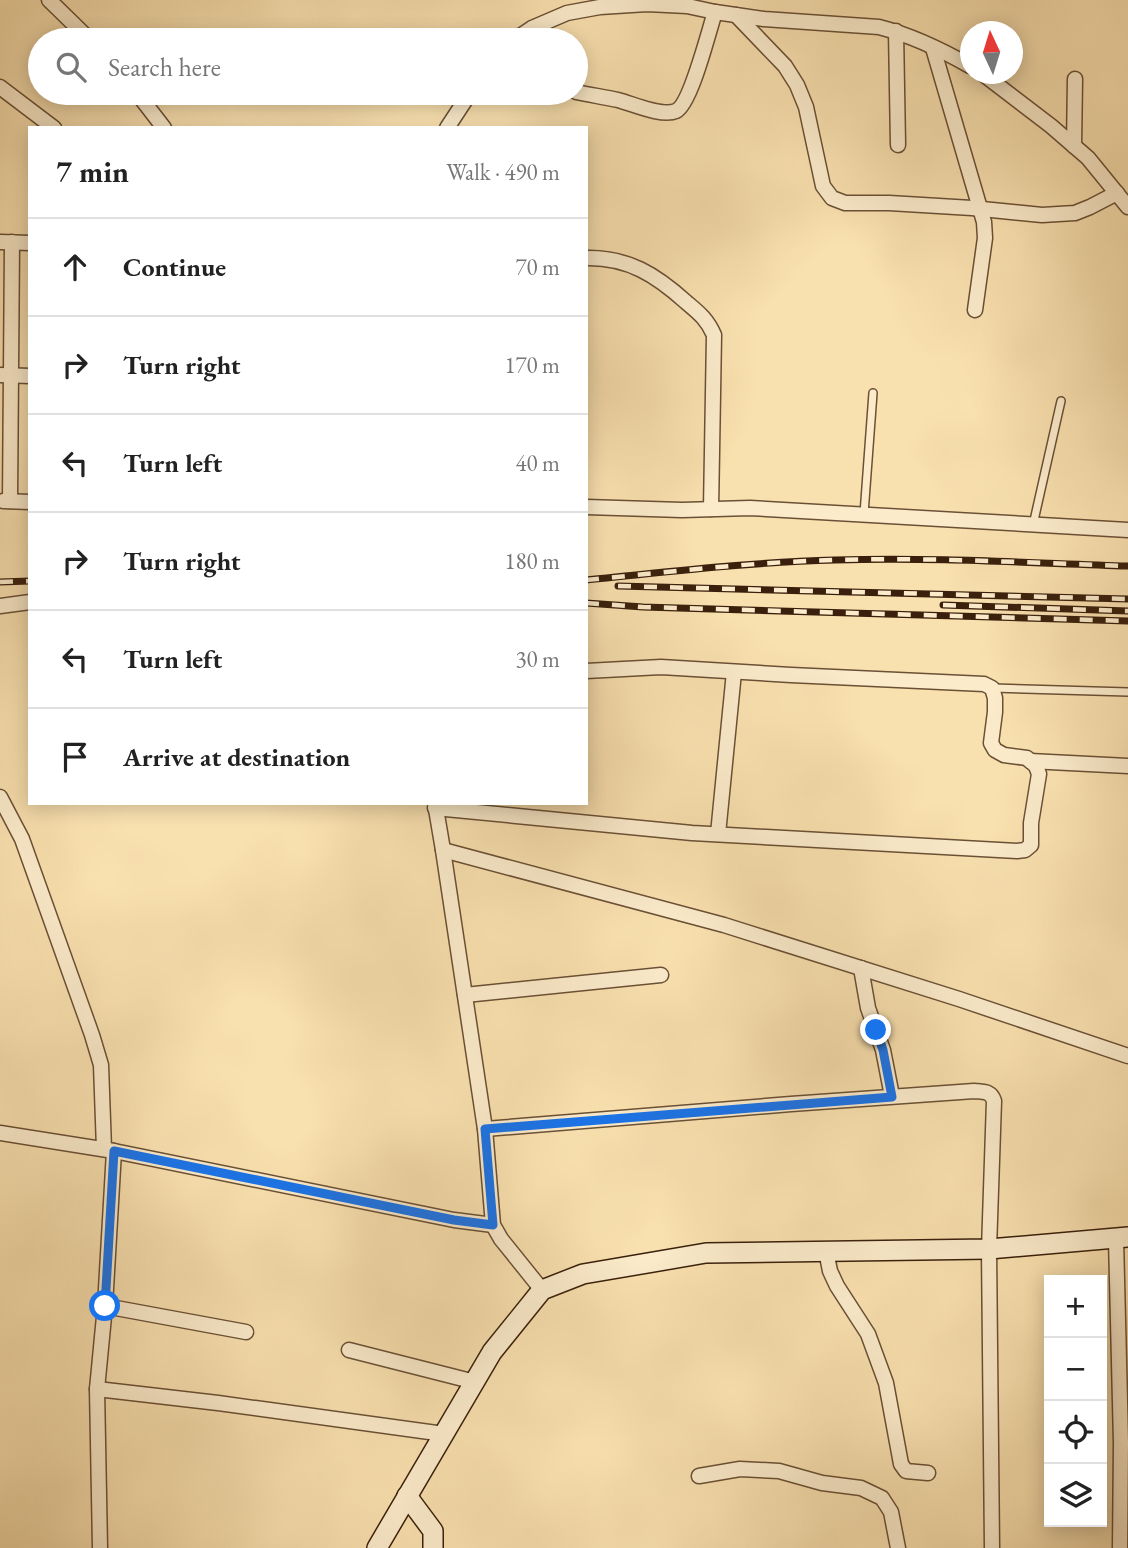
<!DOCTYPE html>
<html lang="en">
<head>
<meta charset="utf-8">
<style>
	body { margin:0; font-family:"EB Garamond",serif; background:#f6f6f6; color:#222 }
	.controls { position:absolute; right:21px; bottom:21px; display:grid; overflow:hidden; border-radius:0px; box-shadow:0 4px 18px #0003 }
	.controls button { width:63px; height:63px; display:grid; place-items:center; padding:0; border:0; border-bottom:2px solid #e0e0e0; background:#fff; color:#222; font:35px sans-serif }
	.compass { position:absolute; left:960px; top:21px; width:63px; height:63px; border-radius:50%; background:#fff; box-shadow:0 4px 18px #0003; rotate:356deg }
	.stop { position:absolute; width:21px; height:21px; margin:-16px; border:5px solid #1a73e8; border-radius:50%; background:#fff }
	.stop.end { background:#1a73e8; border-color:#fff; box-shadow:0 2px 7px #0008 }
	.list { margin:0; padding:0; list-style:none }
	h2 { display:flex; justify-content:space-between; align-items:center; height:91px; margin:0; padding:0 28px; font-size:30px }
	h2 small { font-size:23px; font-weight:400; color:#767676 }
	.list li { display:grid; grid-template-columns:46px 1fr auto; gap:21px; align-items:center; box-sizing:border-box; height:98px; padding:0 28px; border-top:2px solid #e0e0e0 }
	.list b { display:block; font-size:26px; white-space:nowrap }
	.list em { font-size:23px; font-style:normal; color:#767676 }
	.icon { flex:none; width:38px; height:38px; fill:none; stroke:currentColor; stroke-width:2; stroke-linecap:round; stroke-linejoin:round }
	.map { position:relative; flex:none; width:1128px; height:1548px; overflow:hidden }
	.search { position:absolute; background:#fff; box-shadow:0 4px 18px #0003; left:28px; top:28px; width:560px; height:77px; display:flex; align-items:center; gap:18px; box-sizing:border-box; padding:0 24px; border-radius:38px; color:#767676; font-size:26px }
	.panel { position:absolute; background:#fff; box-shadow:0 4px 18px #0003; left:28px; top:126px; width:560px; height:679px; border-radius:0px }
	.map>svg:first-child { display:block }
</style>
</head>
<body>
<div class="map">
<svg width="1128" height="1548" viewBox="0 0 1128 1548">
	<rect width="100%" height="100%" fill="#f9e0af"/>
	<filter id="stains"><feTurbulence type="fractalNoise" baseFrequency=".00286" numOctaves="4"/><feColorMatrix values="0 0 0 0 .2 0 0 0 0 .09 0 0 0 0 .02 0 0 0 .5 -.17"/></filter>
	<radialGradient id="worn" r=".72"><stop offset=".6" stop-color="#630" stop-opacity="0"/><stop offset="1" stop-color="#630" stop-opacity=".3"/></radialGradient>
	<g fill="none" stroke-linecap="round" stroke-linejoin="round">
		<g stroke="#6a5035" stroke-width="10">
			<g id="lane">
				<polyline points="864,514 873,393"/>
				<polyline points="1033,525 1061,401"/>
				<polyline points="993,688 1128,692"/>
			</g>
		</g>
		<g stroke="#6a5035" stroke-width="17">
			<g id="street">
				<polyline points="49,0 90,40"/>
				<polyline points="736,15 785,66 797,85 806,107 823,186 832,198 845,203 889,203 972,208 1042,215 1075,213 1090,207 1117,193"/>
				<polyline points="896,31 898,145"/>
				<path d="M514 40 532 28 567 13 600 7 647 4 687 6 715 12 764 19 879 27C910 35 942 50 970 66"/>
				<polyline points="933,48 984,222 985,238 975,310"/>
				<polyline points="983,74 1051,126 1088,158 1128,207"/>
				<polyline points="0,87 54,128"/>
				<path d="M576 92C590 95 604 97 618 100 633 104 662 117 676 111 691 104 709 30 715 12"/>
				<polyline points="137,93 164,128"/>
				<polyline points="447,128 470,93"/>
				<polyline points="1074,146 1075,79"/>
				<polyline points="0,242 30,243"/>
				<path d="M586 258C628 257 656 275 686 302 699 313 707 319 714 335L711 509"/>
				<polyline points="0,375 30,376"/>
				<polyline points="3,501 30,502"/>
				<polyline points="10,501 12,242"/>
				<polyline points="586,507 682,510 750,508 1128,530"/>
				<polyline points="0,606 30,602"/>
				<polyline points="1030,761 1128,766"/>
				<polyline points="0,797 22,839 92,1035 101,1065 104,1149"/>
				<polyline points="435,803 443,850 485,1129 493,1225 501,1239 542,1290"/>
				<polyline points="435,808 692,833 1017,851 1025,850 1031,845 1031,823 1039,774 1036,766 1027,758 1004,755 995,750 991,743 995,712 995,698 992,688 984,684 791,675 661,667 586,671"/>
				<polyline points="718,834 734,672"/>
				<polyline points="443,850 724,925 959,999 1128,1056"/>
				<polyline points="861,968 868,1008 883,1050 892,1096"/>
				<polyline points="465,995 661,975"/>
				<path d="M485 1129 791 1104 974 1091C984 1092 991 1091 994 1101L989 1249 992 1548"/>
				<polyline points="0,1133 114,1151 454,1220 493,1225"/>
				<polyline points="1116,1239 1121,1443 1120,1548"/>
				<polyline points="826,1251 830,1271 837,1286 868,1334 886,1383 901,1464 906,1471 928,1473"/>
				<polyline points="105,1306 246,1332"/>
				<polyline points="349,1350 475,1382"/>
				<polyline points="97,1389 218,1403 444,1434"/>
				<polyline points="699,1476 740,1469 779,1471 822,1483 861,1488 882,1498 891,1512 898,1548"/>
				<polyline points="100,1548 97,1389 105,1306 114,1151"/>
			</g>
		</g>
		<g stroke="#3a200c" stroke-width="22">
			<g id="secondary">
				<polyline points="407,1496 433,1531 433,1548"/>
				<polyline points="377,1548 492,1352 542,1290 583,1274 706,1253 989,1249 1128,1237"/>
			</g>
		</g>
		<use href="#lane" stroke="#fbebcb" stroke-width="7"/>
		<use href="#street" stroke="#fbebcb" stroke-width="14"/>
		<use href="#secondary" stroke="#fbebcb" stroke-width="19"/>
		<g stroke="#3a200c" stroke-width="7">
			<g id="rail">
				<path d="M586 580C669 572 752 562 835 560 933 557 1031 563 1128 566"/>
				<polyline points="0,582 30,581"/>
				<polyline points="618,586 1128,599"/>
				<polyline points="586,603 643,607 1128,621"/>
				<polyline points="943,605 1128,611"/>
			</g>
		</g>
		<use href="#rail" stroke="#fbebcb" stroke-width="4.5" stroke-dasharray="13" stroke-linecap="butt"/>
	</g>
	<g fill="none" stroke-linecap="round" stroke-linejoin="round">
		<polyline stroke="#1a73e8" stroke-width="9" points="105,1306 114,1151 454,1220 493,1225 485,1129 892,1097 883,1050 876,1030"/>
	</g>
	<rect width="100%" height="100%" filter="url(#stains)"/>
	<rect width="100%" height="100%" fill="url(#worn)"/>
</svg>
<div class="controls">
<button>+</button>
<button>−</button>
<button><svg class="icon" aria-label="locate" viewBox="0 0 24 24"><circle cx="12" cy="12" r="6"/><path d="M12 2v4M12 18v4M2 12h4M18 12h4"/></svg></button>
<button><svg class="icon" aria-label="layers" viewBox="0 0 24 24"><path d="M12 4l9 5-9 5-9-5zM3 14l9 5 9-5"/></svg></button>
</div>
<svg class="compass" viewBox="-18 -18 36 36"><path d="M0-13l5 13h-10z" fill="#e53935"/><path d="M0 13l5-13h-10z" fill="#767676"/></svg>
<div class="stop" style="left:105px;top:1306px"></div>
<div class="stop end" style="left:876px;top:1030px"></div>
<div class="search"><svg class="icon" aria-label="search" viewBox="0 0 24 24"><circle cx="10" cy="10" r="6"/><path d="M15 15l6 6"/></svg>Search here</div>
<section class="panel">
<h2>7 min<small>Walk · 490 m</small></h2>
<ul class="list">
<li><svg class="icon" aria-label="ahead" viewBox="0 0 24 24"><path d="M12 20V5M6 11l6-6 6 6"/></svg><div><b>Continue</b></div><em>70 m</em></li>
<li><svg class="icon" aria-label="right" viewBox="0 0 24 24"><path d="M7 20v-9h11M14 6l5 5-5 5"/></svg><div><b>Turn right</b></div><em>170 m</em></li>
<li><svg class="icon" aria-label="left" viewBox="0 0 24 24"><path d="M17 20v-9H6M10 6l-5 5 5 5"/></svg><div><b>Turn left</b></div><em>40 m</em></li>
<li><svg class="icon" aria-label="right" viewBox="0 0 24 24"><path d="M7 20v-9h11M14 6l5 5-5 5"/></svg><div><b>Turn right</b></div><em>180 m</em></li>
<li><svg class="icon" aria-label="left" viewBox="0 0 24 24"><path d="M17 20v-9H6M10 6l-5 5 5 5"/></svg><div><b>Turn left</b></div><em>30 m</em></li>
<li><svg class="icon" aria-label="arrive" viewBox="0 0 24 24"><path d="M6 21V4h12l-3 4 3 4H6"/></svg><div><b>Arrive at destination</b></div></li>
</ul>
</section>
</div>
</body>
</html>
